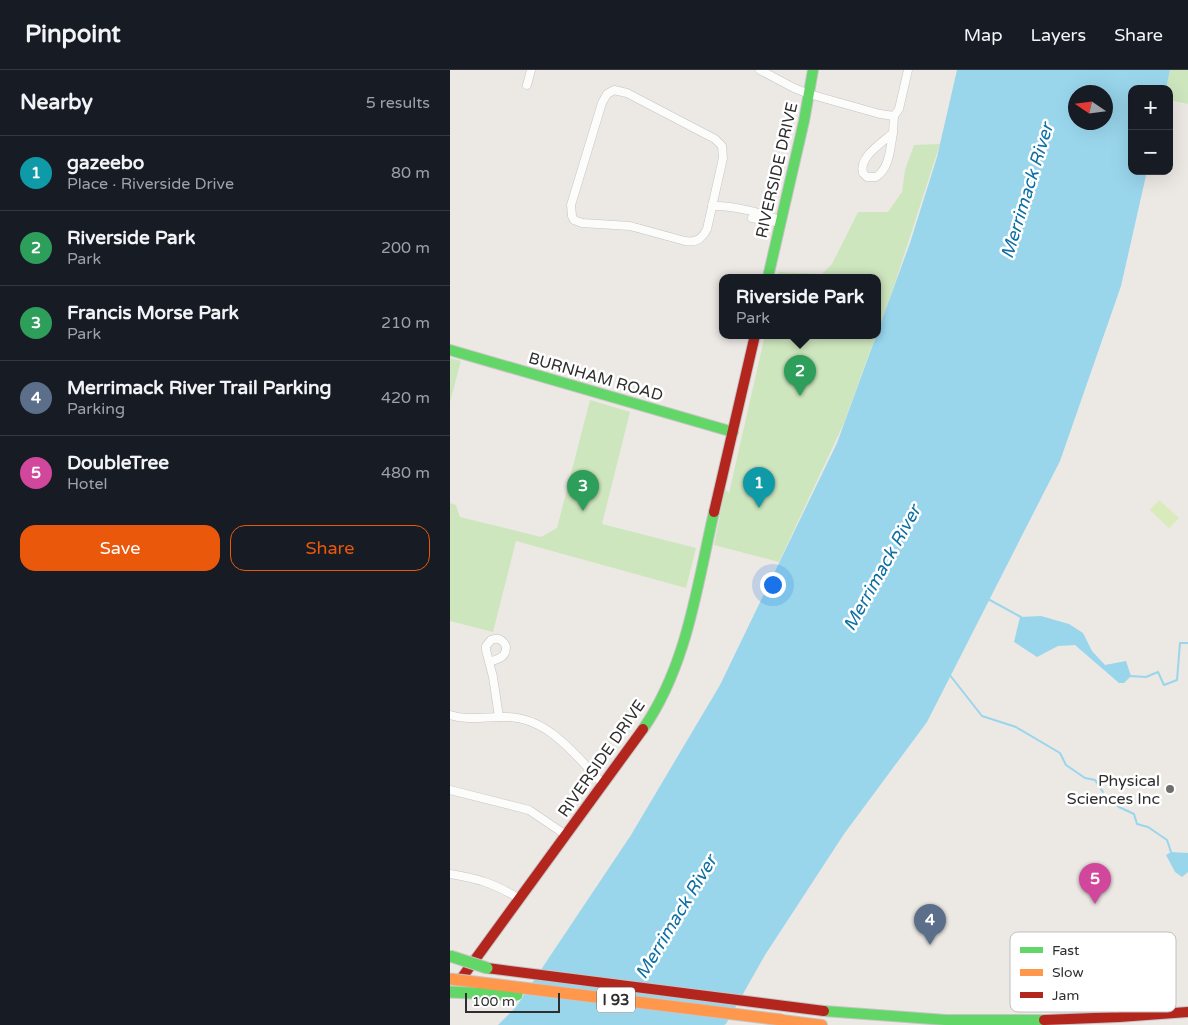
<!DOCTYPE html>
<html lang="en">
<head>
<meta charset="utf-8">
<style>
	body { margin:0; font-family:"Varela Round",sans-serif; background:#242831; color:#f1f3f6 }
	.controls { position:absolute; right:15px; top:15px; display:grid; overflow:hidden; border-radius:10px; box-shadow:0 5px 20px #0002 }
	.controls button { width:45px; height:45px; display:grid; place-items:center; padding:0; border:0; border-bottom:1px solid #363941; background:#171b24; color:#f1f3f6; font:25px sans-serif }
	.compass { position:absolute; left:618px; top:15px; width:45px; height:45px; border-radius:50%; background:#171b24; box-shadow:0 5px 20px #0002; rotate:283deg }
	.scale { position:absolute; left:15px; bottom:12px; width:95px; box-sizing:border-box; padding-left:5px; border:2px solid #2e2e2e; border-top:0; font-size:14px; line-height:18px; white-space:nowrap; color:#2e2e2e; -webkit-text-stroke:4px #fff; paint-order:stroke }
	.you { position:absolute; left:322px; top:514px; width:18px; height:18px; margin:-12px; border:4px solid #fff; border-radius:50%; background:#1a73e8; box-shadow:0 0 0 8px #1a73e833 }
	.badge { display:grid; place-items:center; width:32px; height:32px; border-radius:50%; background:#ea580c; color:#fff; font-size:16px; font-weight:700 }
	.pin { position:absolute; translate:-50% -41px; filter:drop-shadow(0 1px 2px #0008) }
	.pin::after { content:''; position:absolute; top:26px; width:18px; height:15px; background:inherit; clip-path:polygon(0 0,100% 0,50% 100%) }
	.popup { position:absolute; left:269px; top:204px; width:162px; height:65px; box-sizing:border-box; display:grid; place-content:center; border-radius:10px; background:#171b24; filter:drop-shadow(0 1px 4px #0005); font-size:16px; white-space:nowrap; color:#9ea1a6 }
	.popup b { font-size:19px; color:#f1f3f6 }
	.popup::after { content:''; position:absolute; left:50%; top:100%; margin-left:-10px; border:10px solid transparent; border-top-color:#171b24 }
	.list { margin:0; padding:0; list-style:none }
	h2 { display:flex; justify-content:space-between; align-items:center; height:65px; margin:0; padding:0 20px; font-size:21px }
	h2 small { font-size:16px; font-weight:400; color:#9ea1a6 }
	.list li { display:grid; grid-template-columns:32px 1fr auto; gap:15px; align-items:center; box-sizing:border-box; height:75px; padding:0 20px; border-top:1px solid #363941 }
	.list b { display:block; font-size:19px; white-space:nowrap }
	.list p { margin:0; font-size:16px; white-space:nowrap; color:#9ea1a6 }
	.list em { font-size:16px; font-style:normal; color:#9ea1a6 }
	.actions { display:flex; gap:10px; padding:15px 20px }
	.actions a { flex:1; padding:11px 0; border:1px solid #ea580c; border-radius:15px; text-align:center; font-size:18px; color:#ea580c }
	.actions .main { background:#ea580c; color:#fff }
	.map { position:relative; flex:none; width:738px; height:955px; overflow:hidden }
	header { display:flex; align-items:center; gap:30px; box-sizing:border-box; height:70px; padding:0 25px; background:#171b24; border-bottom:1px solid #363941 }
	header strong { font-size:24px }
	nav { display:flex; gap:28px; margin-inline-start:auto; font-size:18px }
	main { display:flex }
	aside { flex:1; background:#171b24 }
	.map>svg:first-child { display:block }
</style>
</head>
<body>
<header>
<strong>Pinpoint</strong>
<nav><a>Map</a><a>Layers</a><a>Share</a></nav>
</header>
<main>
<aside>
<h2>Nearby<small>5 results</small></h2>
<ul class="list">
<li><span class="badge" style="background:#0f9aa8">1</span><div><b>gazeebo</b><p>Place · Riverside Drive</p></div><em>80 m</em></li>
<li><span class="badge" style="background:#2e9e5b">2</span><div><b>Riverside Park</b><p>Park</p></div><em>200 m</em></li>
<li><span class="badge" style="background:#2e9e5b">3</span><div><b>Francis Morse Park</b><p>Park</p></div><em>210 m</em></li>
<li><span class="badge" style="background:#5c6f8a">4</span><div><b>Merrimack River Trail Parking</b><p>Parking</p></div><em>420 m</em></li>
<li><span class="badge" style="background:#d1479c">5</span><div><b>DoubleTree</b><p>Hotel</p></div><em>480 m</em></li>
</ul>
<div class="actions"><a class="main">Save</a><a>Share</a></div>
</aside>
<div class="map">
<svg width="738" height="955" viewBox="0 0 738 955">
	<rect width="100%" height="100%" fill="#ece8e4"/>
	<g fill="#cee6be">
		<polygon points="720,0 738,0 738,34 719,30 719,19 716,19"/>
		<polygon points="490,74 446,210 428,261 428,207 328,207 329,202 372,204 382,194 408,142 438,142 452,122 455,100 464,75"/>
		<polygon points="315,265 426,265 394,353 329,492 264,475 275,419 279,423"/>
		<polygon points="0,288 11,291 0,332"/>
		<polygon points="140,330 180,342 152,454 246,478 236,518 66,471 43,562 0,551 0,433 6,435 10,447 91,467 107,458"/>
	</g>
	<polygon fill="#d9eabb" points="709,430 729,448 719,458 700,440"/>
	<g fill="#99d6ec" fill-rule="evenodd">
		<path d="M507 0H720L716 19H682V101H697L671 216 610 391 477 652 394 764 315 885 276 954 274 955H48L66 937 181 765 270 615 387 373 460 173 487 87ZM626 22H656V52H626Z"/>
		<polygon points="591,546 619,554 633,563 642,581 655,595 676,591 681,606 674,613 669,613 625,575 608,576 587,587 564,572 570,547"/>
		<polygon points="721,782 738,783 738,802 732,807 725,802 716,785"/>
	</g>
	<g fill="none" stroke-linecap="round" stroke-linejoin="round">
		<g stroke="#99d6ec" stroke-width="2">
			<polyline points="538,529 571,547"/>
			<polyline points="499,604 532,646 566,657 610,683 616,695 635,708 645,710 653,722"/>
			<polyline points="680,606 696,607 708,602 714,615 727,610 730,573 738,573"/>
			<polyline points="662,730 669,737 684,744 687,754 698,757 717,770 721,782"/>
		</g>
		<g stroke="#c5c4c5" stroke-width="9">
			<g id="street">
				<polyline points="310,0 344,18 359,24 430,44 444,46 449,39 458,0"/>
				<polyline points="77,15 81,0"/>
				<path d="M164 20 177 23 265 69 272 76 273 88 257 159C252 169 246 173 235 171L180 156 132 153 124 150 122 146 121 135 152 33 157 24Z"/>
				<path d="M443 63C440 78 440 98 426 107H417L413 103C408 87 433 72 443 63L444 46"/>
				<path d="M262 136C282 135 313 143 331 151"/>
				<polyline points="302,148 320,152 328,151"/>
				<path d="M39 592C48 589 56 588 56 577 54 570 48 567 41 570L36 576V580L43 607 49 647"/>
				<path d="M0 645C19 651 38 646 58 647 99 648 127 687 153 714"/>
				<polyline points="0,720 79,740 116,765"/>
				<path d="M0 804C30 809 43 813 70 829"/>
			</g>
		</g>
		<g stroke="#c5c4c5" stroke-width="12">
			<g id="fast">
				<polyline points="318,207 354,51 363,0"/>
				<polyline points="0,280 283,362"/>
				<path d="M193 659C237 596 247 516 264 442"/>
				<polyline points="374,941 496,950 594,950"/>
			</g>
		</g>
		<g stroke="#c5c4c5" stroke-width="12">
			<polyline id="slow" points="332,950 372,955"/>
		</g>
		<g stroke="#c5c4c5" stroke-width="12">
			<g id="jam">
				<polyline points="264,442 305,265"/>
				<polyline points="37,898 374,941"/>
				<polyline points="8,913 193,659"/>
				<polyline points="594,950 669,947 738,942"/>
			</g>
		</g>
		<use href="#street" stroke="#fcfcfb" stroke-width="8"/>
		<use href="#fast" stroke="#63d668" stroke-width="10"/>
		<use href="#slow" stroke="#ff974d" stroke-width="10"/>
		<use href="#jam" stroke="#b3261e" stroke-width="10"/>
		<g stroke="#c6c5c4" stroke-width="13" stroke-linecap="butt">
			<g id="fast-bridge">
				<polyline points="0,886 37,898"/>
				<polyline points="0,922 67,925"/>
			</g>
		</g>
		<g stroke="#c6c5c4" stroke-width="13" stroke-linecap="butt">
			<polyline id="slow-bridge" points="0,909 332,950"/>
		</g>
		<use href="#fast-bridge" stroke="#63d668" stroke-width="11"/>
		<use href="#slow-bridge" stroke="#ff974d" stroke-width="11"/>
	</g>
	<circle fill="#706f6e" stroke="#fff" stroke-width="2" cx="720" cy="719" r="5"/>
	<g text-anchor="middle" stroke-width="5" stroke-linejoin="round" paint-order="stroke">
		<rect fill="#fff" stroke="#6d6d6d" stroke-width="1" x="147" y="917.5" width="38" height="25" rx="4"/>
		<g font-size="15" font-weight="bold" fill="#2e2e2e">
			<text x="166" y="935">I 93</text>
		</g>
		<g font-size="16" fill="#2e2e2e" stroke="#fff">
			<text transform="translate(326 100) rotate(-77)" y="6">RIVERSIDE DRIVE</text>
			<text transform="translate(146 306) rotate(16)" y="6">BURNHAM ROAD</text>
			<text transform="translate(151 688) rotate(-55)" y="6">RIVERSIDE DRIVE</text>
		</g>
		<g font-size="16" fill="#2e2e2e" stroke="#fff" text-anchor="end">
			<text x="710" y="716">Physical<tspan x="710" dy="18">Sciences Inc</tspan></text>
		</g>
		<g font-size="18" font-style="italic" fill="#0d6fa3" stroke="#fff">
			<text transform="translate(577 121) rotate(-73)" y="6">Merrimack River</text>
			<text transform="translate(432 498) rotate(-61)" y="6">Merrimack River</text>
			<text transform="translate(226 847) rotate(-59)" y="6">Merrimack River</text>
		</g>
	</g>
	<rect x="560" y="862" width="166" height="80" rx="8" fill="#fff" stroke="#c0c0c0" stroke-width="1"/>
	<rect x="570" y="877" width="23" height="6" fill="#63d668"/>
	<rect x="570" y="899" width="23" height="7" fill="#ff974d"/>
	<rect x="570" y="922" width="23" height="6" fill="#b3261e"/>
	<g font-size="14" fill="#2e2e2e">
		<text x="602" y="885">Fast</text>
		<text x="602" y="907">Slow</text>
		<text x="602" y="930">Jam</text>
	</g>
</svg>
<div class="controls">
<button>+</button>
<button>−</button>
</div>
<svg class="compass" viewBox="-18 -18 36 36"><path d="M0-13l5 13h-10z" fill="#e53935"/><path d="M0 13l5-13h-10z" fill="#9ea1a6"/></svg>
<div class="scale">100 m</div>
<div class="you"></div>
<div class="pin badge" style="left:309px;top:438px;background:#0f9aa8">1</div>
<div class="pin badge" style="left:350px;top:326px;background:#2e9e5b">2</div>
<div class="popup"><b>Riverside Park</b>Park</div>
<div class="pin badge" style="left:133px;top:441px;background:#2e9e5b">3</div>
<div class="pin badge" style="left:480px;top:875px;background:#5c6f8a">4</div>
<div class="pin badge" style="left:645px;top:834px;background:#d1479c">5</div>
</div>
</main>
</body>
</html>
